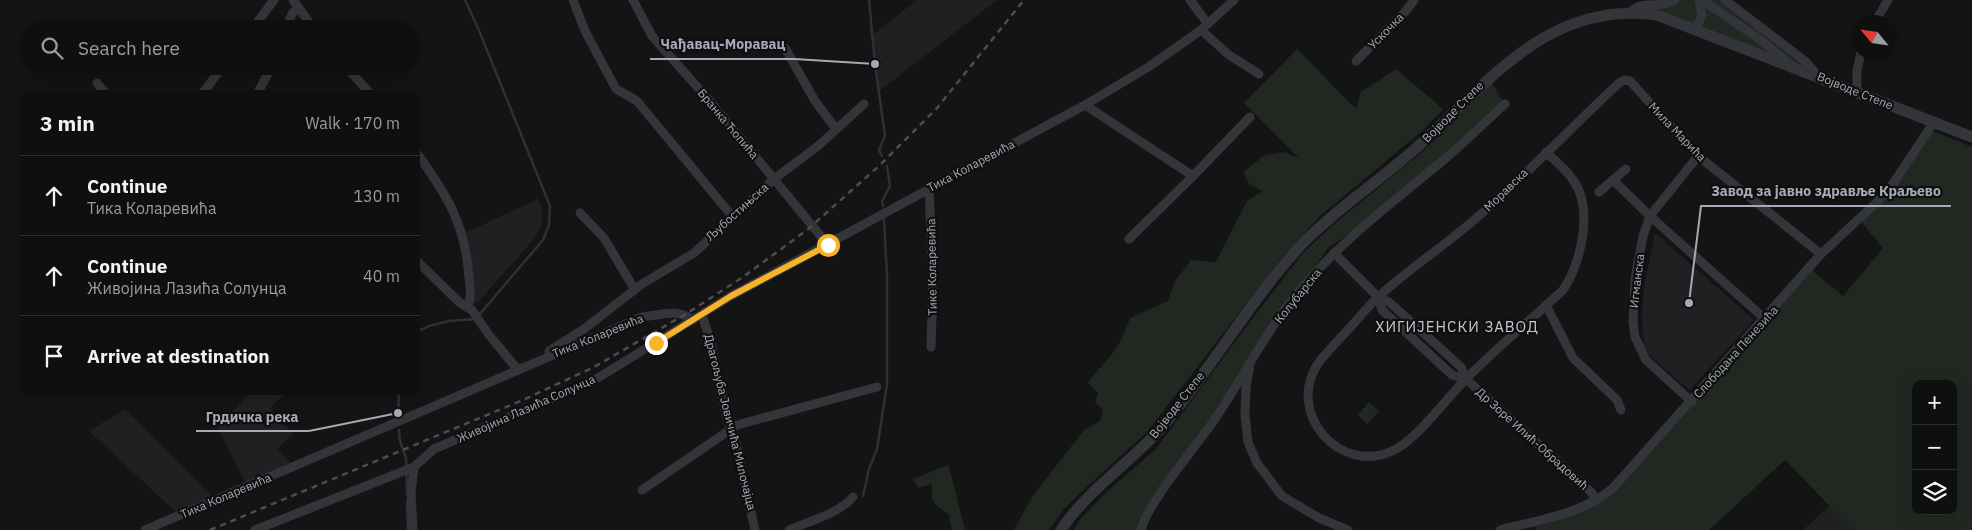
<!DOCTYPE html>
<html lang="en">
<head>
<meta charset="utf-8">
<style>
	body { margin:0; font-family:"IBM Plex Sans",sans-serif; background:#181819; color:#f1f3f6 }
	.controls { position:absolute; right:15px; bottom:15px; display:grid; overflow:hidden; border-radius:10px; box-shadow:0 5px 20px #0002 }
	.controls button { width:45px; height:45px; display:grid; place-items:center; padding:0; border:0; border-bottom:1px solid #2f2f30; background:#0f0f10; color:#f1f3f6; font:25px sans-serif }
	.compass { position:absolute; left:1852px; top:15px; width:45px; height:45px; border-radius:50%; background:#0f0f10; box-shadow:0 5px 20px #0002; rotate:299deg }
	.stop { position:absolute; width:15px; height:15px; margin:-11px; border:4px solid #f7b42a; border-radius:50%; background:#fff }
	.stop.end { background:#f7b42a; border-color:#fff; box-shadow:0 1px 5px #0008 }
	.list { margin:0; padding:0; list-style:none }
	h2 { display:flex; justify-content:space-between; align-items:center; height:65px; margin:0; padding:0 20px; font-size:21px }
	h2 small { font-size:16px; font-weight:400; color:#9b9c9f }
	.list li { display:grid; grid-template-columns:32px 1fr auto; gap:15px; align-items:center; box-sizing:border-box; height:80px; padding:0 20px; border-top:1px solid #2f2f30 }
	.list b { display:block; font-size:19px; white-space:nowrap }
	.list p { margin:0; font-size:16px; white-space:nowrap; color:#9b9c9f }
	.list em { font-size:16px; font-style:normal; color:#9b9c9f }
	.icon { flex:none; width:28px; height:28px; fill:none; stroke:currentColor; stroke-width:2; stroke-linecap:round; stroke-linejoin:round }
	.map { position:relative; flex:none; width:1972px; height:530px; overflow:hidden }
	.search { position:absolute; background:#0f0f10; box-shadow:0 5px 20px #0002; left:20px; top:20px; width:400px; height:55px; display:flex; align-items:center; gap:12px; box-sizing:border-box; padding:0 18px; border-radius:28px; color:#9b9c9f; font-size:19px }
	.panel { position:absolute; background:#0f0f10; box-shadow:0 5px 20px #0002; left:20px; top:90px; width:400px; height:305px; border-radius:10px }
	.map>svg:first-child { display:block }
</style>
</head>
<body>
<div class="map">
<svg width="1972" height="530" viewBox="0 0 1972 530">
	<rect width="100%" height="100%" fill="#141415"/>
	<g fill="#202022">
		<polygon points="917,0 997,0 878,92 872,35"/>
		<polygon points="538,199 543,214 541,226 535,238 479,301 467,307 463,234"/>
		<polygon points="1655,233 1754,320 1689,390 1651,357 1644,346 1642,317 1644,288"/>
		<polygon points="252,391 287,391 270,408 293,433 277,449 295,467 180,516 89,431 125,409 214,497 246,484 217,427"/>
		<polygon points="1830,505 1853,530 1803,530"/>
	</g>
	<g fill="#202821" fill-rule="evenodd">
		<polygon points="1675,0 1725,0 1818,76 1634,8"/>
		<path d="M1297 49 1356 109 1361 92 1396 69 1443 109 1422 131 1320 216 1281 259 1147 432 1080 493 1064 509 1049 530H1014L1032 497 1084 430 1100 421 1103 410 1095 403 1098 393 1088 383C1093 374 1099 370 1105 362 1118 349 1124 334 1130 318L1168 301 1175 281 1191 260 1216 262 1247 201 1263 191 1249 184 1243 172 1265 155 1284 152 1299 158 1244 103Z"/>
		<polygon points="1492,83 1504,103 1371,219 1329,247 1288,304 1143,525 1137,530 1073,530 1081,518 1111,488 1156,449 1240,335 1302,254 1333,225 1422,152"/>
		<path d="M1925 128 1972 147V530H1853L1785 460 1709 530H1536L1534 519 1559 512 1604 492 1807 266 1843 296 1883 248 1857 217 1889 184ZM1916 384H1953V511H1916Z"/>
		<polygon points="1369,402 1379,411 1367,424 1358,415"/>
		<polygon points="948,465 951,474 965,530 952,530 949,515 936,505 932,498 932,484 918,488 913,479"/>
	</g>
	<g fill="none" stroke-linecap="round" stroke-linejoin="round">
		<g stroke="#29323a" stroke-width="2.5">
			<polyline points="465,0 478,28 550,206 549,225 543,240 479,315"/>
			<polyline points="869,0 875,64 885,136 879,150 882,156"/>
			<polyline points="883,206 882,201 890,186 887,166"/>
			<polyline points="416,332 429,326 449,321 475,319"/>
			<polyline points="398,416 399,391"/>
			<polyline points="399,430 400,441 406,458 407,494"/>
			<polyline points="863,496 869,469 877,449 887,384 887,276 884,220"/>
			<polyline points="407,502 408,530"/>
		</g>
		<g stroke="#34353b" stroke-width="9">
			<polyline points="293,0 314,29"/>
			<polyline points="573,0 585,31 616,89 637,101 732,216"/>
			<polyline points="633,0 652,36 709,100 828,245"/>
			<polyline points="1190,0 1208,24"/>
			<polyline points="1702,0 1758,38 1791,65"/>
			<polyline points="1725,0 1805,61 1818,76"/>
			<path d="M1632 11C1641 0 1662 9 1675 0"/>
			<polyline points="1875,22 1888,0"/>
			<polyline points="252,29 274,0"/>
			<polyline points="286,29 292,14 298,7"/>
			<polyline points="1696,29 1702,15 1699,0"/>
			<polyline points="1201,30 1229,55 1259,74"/>
			<polyline points="785,48 815,101 836,129"/>
			<polyline points="1356,61 1405,12 1414,0"/>
			<polyline points="345,66 371,94"/>
			<polyline points="97,83 106,94"/>
			<polyline points="1857,92 1857,71 1861,52"/>
			<polyline points="202,94 223,66"/>
			<polyline points="257,94 272,66"/>
			<polyline points="1085,105 1193,176 1129,239"/>
			<path d="M416 152C447 195 465 223 469 277 470 287 472 298 467 307"/>
			<path d="M1546 152C1555 161 1566 169 1573 180 1594 209 1581 263 1563 290 1531 320 1496 348 1465 380 1446 399 1417 439 1394 450 1340 477 1284 412 1319 362 1326 353 1335 344 1343 335 1355 323 1366 308 1378 297 1411 267 1449 243 1482 213 1529 172 1573 126 1619 83L1624 80 1630 81 1698 156 1821 254"/>
			<polyline points="1193,176 1250,117"/>
			<polyline points="1613,180 1650,216 1765,319"/>
			<polyline points="929,188 933,283 931,347"/>
			<polyline points="1599,192 1626,169"/>
			<polyline points="580,213 604,238 635,290"/>
			<polyline points="1334,253 1378,297 1389,302 1461,367 1466,379 1591,492 1596,500"/>
			<polyline points="416,260 460,303 472,310 489,335 518,370 521,368"/>
			<polyline points="1378,297 1382,310 1452,375 1466,379"/>
			<polyline points="1546,305 1573,358 1617,400 1621,410"/>
			<polyline points="702,315 711,343 727,419 735,439 755,530"/>
			<polyline points="549,351 584,329 642,284 694,253 774,179 818,146 864,104"/>
			<polyline points="1250,365 1246,387 1245,415 1248,442 1257,463 1282,496 1319,518 1348,530"/>
			<polyline points="1692,402 1646,360 1635,337 1633,322 1635,279 1643,236 1650,216 1698,156"/>
			<polyline points="642,490 737,425 877,387"/>
			<path d="M145 530 642 317C660 315 678 308 693 320"/>
			<polyline points="255,530 414,467"/>
			<polyline points="413,530 411,493 414,467 434,449 593,381 731,296 1085,105 1150,66 1201,30 1234,0"/>
			<path d="M789 530C807 522 840 513 853 497"/>
			<path d="M1141 530C1147 504 1193 450 1210 426 1238 387 1259 343 1288 305 1332 247 1391 204 1446 158 1466 141 1485 122 1505 104"/>
			<path d="M1500 530C1538 520 1583 514 1613 488L1821 254 1876 203 1892 185 1934 122"/>
		</g>
		<path stroke="#34353b" stroke-width="11" d="M1061 530C1088 489 1132 462 1164 425 1213 366 1251 299 1303 243 1340 205 1386 177 1425 140 1492 78 1552 0 1657 15L1972 137"/>
		<polyline stroke="#4b4d54" stroke-width="2.5" stroke-dasharray="6 5" stroke-linecap="butt" points="210,530 523,400 594,367 686,314 743,277 807,230 879,166 937,108 1024,0"/>
	</g>
	<g fill="none" stroke-linecap="round" stroke-linejoin="round">
		<polyline stroke="#f7b42a" stroke-width="6" points="656,343 731,296 828,245"/>
	</g>
	<g text-anchor="middle" stroke-width="4.5" stroke-linejoin="round" paint-order="stroke">
		<g font-size="12" fill="#a5aab6" stroke="#0f0f10">
			<text transform="translate(1386 31) rotate(-45)" y="4">Ускочка</text>
			<text transform="translate(1855 91) rotate(22)" y="4">Војводе Степе</text>
			<text transform="translate(1453 112) rotate(-45)" y="4">Војводе Степе</text>
			<text transform="translate(728 124) rotate(50)" y="4">Бранка Ћопића</text>
			<text transform="translate(1677 132) rotate(46)" y="4">Мила Марића</text>
			<text transform="translate(971 166) rotate(-28)" y="4">Тика Коларевића</text>
			<text transform="translate(1506 190) rotate(-44)" y="4">Моравска</text>
			<text transform="translate(737 212) rotate(-42)" y="4">Љубостињска</text>
			<text transform="translate(932 267) rotate(-91)" y="4">Тике Коларевића</text>
			<text transform="translate(1637 281) rotate(-83)" y="4">Игманска</text>
			<text transform="translate(1298 296) rotate(-51)" y="4">Колубарска</text>
			<text transform="translate(598 336) rotate(-22)" y="4">Тика Коларевића</text>
			<text transform="translate(1736 352) rotate(-48)" y="4">Слободана Пенезића</text>
			<text transform="translate(1177 405) rotate(-52)" y="4">Војводе Степе</text>
			<text transform="translate(526 409) rotate(-24)" y="4">Живојина Лазића Солунца</text>
			<text transform="translate(730 422) rotate(76)" y="4">Драгољуба Јовичића Милочајца</text>
			<text transform="translate(1532 439) rotate(42)" y="4">Др Зоре Илић-Обрадовић</text>
			<text transform="translate(226 496) rotate(-23)" y="4">Тика Коларевића</text>
		</g>
		<g font-size="15" letter-spacing="1" fill="#c6c9d2" stroke="#0f0f10">
			<text x="1457" y="332">ХИГИЈЕНСКИ ЗАВОД</text>
		</g>
	</g>
	<path fill="none" stroke="#a5aab6" stroke-width="2" d="M875 64L795 59H650M1689 303L1701 206H1951M398 413L309 431H196"/>
	<g fill="#a5aab6" stroke="#0f0f10" stroke-width="2">
		<circle cx="875" cy="64" r="5"/>
		<circle cx="1689" cy="303" r="5"/>
		<circle cx="398" cy="413" r="5"/>
	</g>
	<g font-size="14" text-anchor="middle" font-weight="bold" fill="#a5aab6" stroke="#0f0f10" stroke-width="4.5" stroke-linejoin="round" paint-order="stroke">
		<text x="723" y="49">Чађавац-Моравац</text>
		<text x="1826" y="196">Завод за јавно здравље Краљево</text>
		<text x="252" y="422">Грдичка река</text>
	</g>
</svg>
<div class="controls">
<button>+</button>
<button>−</button>
<button><svg class="icon" aria-label="layers" viewBox="0 0 24 24"><path d="M12 4l9 5-9 5-9-5zM3 14l9 5 9-5"/></svg></button>
</div>
<svg class="compass" viewBox="-18 -18 36 36"><path d="M0-13l5 13h-10z" fill="#e53935"/><path d="M0 13l5-13h-10z" fill="#9b9c9f"/></svg>
<div class="stop" style="left:828px;top:245px"></div>
<div class="stop end" style="left:656px;top:343px"></div>
<div class="search"><svg class="icon" aria-label="search" viewBox="0 0 24 24"><circle cx="10" cy="10" r="6"/><path d="M15 15l6 6"/></svg>Search here</div>
<section class="panel">
<h2>3 min<small>Walk · 170 m</small></h2>
<ul class="list">
<li><svg class="icon" aria-label="ahead" viewBox="0 0 24 24"><path d="M12 20V5M6 11l6-6 6 6"/></svg><div><b>Continue</b><p>Тика Коларевића</p></div><em>130 m</em></li>
<li><svg class="icon" aria-label="ahead" viewBox="0 0 24 24"><path d="M12 20V5M6 11l6-6 6 6"/></svg><div><b>Continue</b><p>Живојина Лазића Солунца</p></div><em>40 m</em></li>
<li><svg class="icon" aria-label="arrive" viewBox="0 0 24 24"><path d="M6 21V4h12l-3 4 3 4H6"/></svg><div><b>Arrive at destination</b></div></li>
</ul>
</section>
</div>
</body>
</html>
